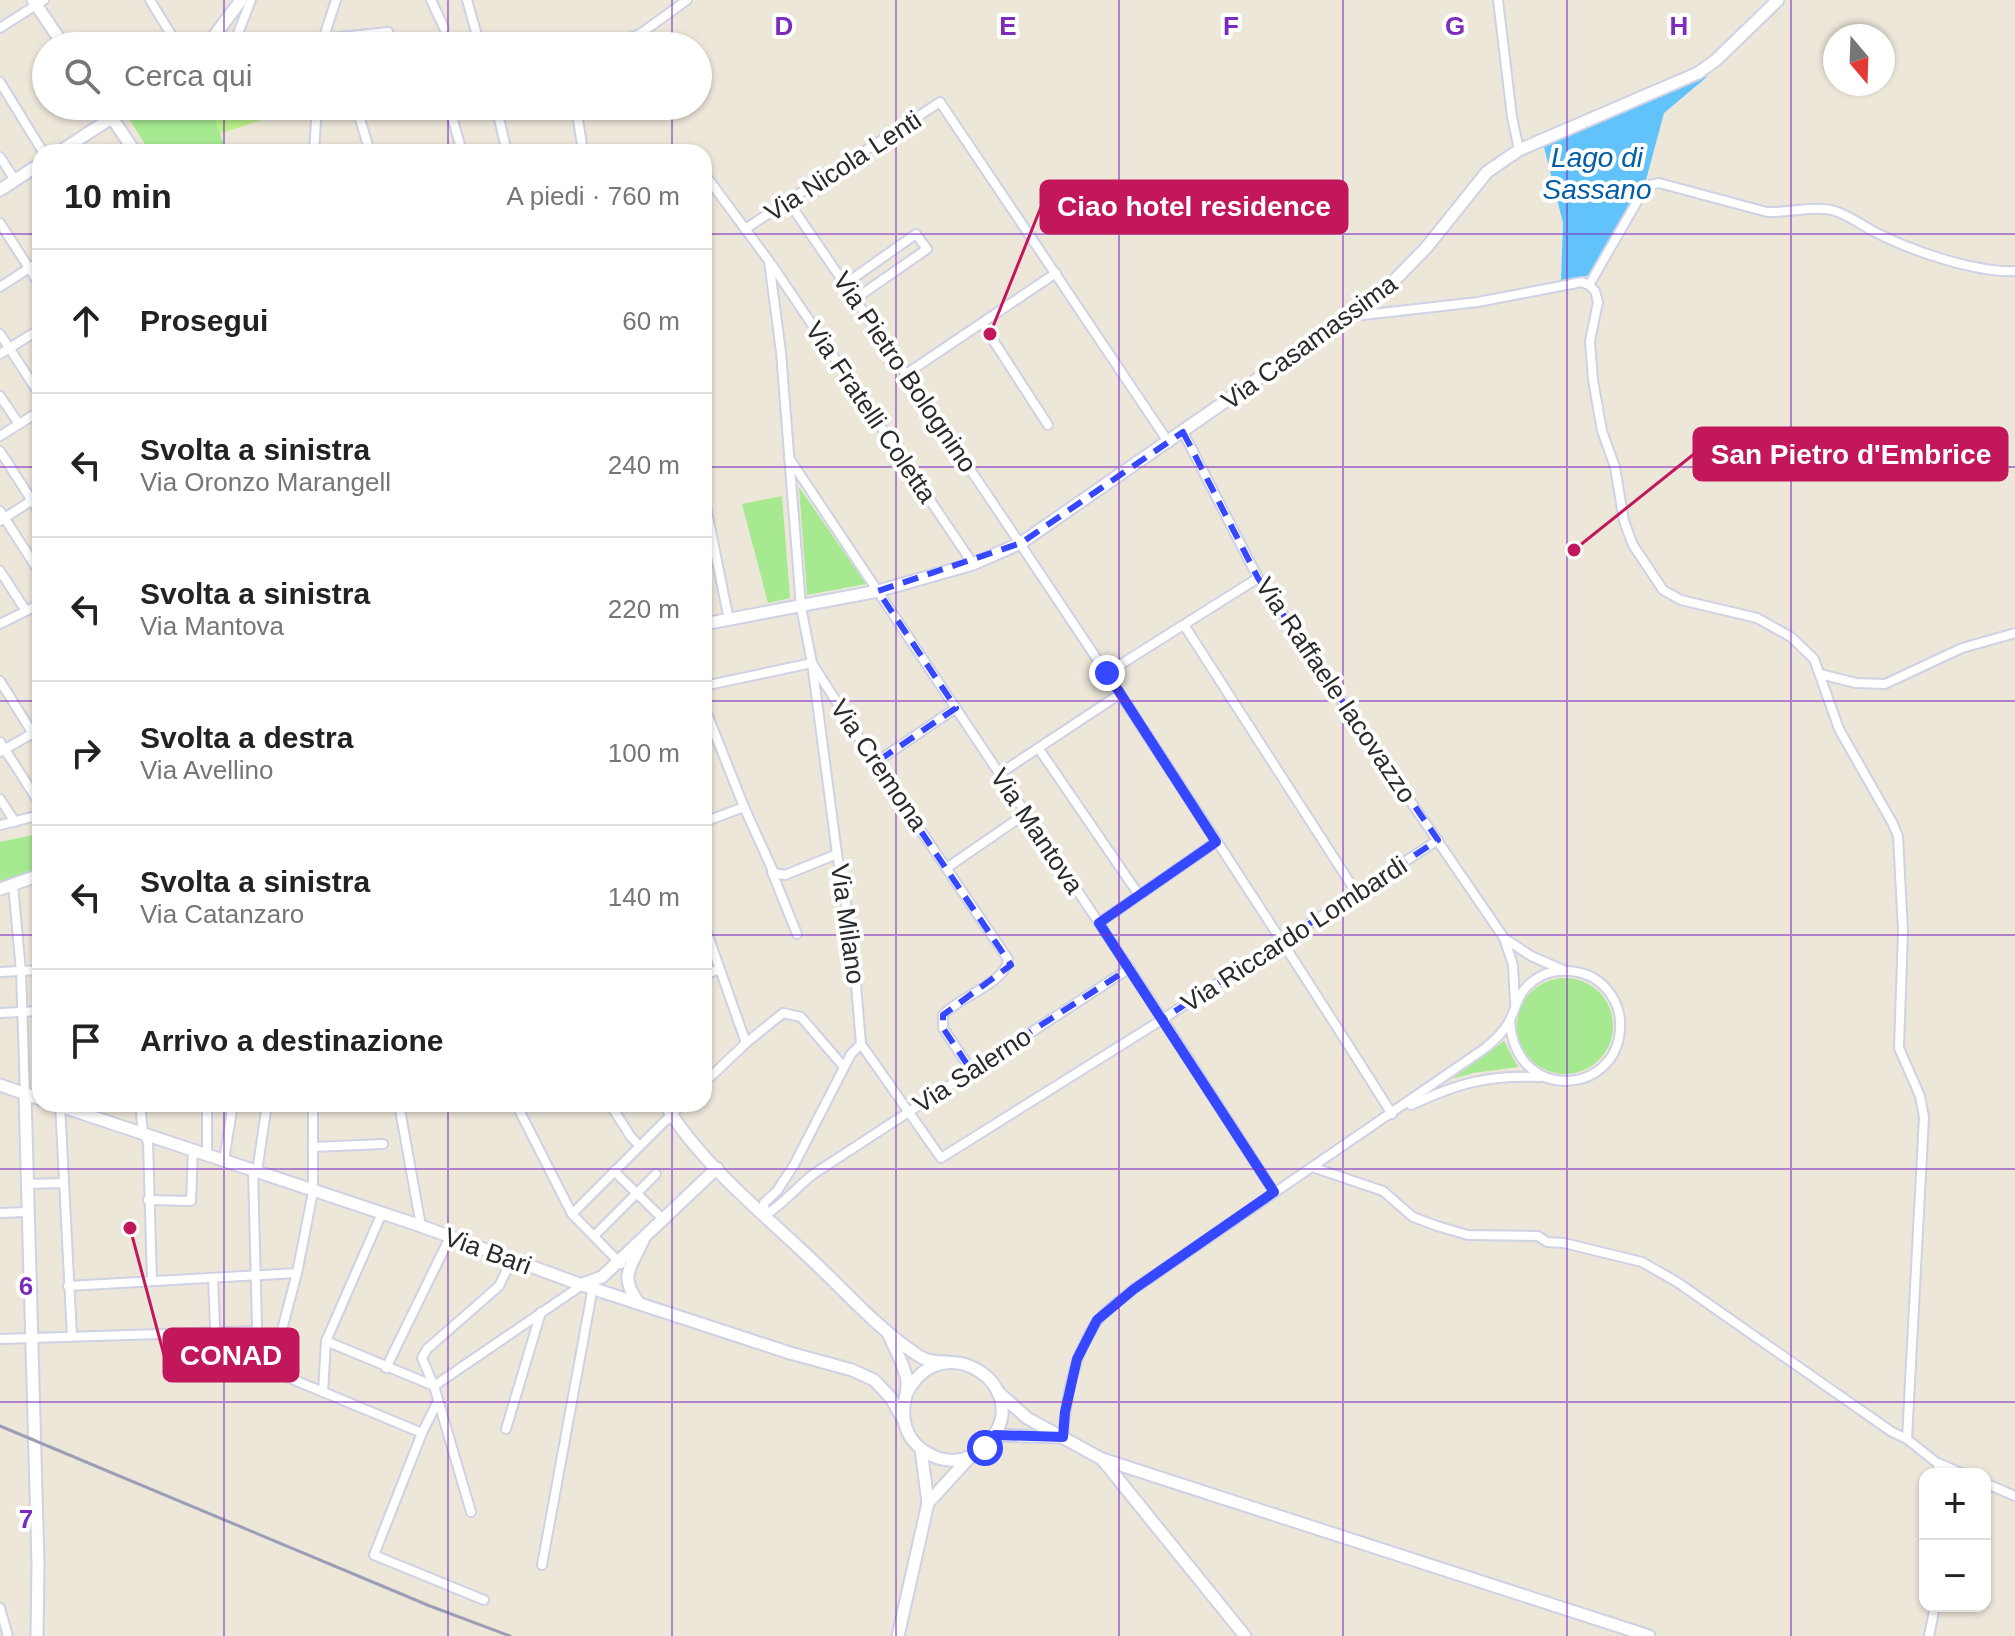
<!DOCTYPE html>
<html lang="it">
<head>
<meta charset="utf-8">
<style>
	body { margin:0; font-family:Helvetica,sans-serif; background:#f2f2f2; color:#222 }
	.controls { position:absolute; right:24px; bottom:24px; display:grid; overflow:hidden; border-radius:16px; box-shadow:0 2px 6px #0004 }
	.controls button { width:72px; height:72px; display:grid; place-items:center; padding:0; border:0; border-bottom:2px solid #e0e0e0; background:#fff; color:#222; font:40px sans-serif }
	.compass { position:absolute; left:1823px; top:24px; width:72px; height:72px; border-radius:50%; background:#fff; box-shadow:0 2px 6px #0004; rotate:161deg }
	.stop { position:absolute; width:24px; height:24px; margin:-18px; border:6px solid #3547ff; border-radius:50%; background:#fff }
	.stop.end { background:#3547ff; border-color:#fff; box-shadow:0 2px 8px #0008 }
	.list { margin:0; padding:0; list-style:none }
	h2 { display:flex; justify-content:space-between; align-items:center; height:104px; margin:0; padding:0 32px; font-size:34px }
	h2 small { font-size:26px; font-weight:400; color:#767676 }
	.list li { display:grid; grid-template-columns:52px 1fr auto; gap:24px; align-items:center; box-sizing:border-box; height:144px; padding:0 32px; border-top:2px solid #e0e0e0 }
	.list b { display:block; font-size:30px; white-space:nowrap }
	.list p { margin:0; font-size:26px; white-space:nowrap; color:#767676 }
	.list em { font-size:26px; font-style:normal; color:#767676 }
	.icon { flex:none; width:44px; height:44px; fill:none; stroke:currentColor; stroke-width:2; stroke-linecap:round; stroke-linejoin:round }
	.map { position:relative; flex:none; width:2015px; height:1636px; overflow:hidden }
	.search { position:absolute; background:#fff; box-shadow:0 2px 6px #0004; left:32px; top:32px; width:680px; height:88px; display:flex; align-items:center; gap:20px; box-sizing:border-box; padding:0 28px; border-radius:44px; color:#767676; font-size:30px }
	.panel { position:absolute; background:#fff; box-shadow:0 2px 6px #0004; left:32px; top:144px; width:680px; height:968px; border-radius:24px }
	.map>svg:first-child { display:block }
</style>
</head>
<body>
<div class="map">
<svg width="2015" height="1636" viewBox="0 0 2015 1636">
	<rect width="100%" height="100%" fill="#ede7da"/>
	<g fill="#a6e991">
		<polygon points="139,106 211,106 225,148 218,152 150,152 126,114"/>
		<polygon points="799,487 866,584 807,595"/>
		<polygon points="782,496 790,598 768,603 742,504"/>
		<polygon points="33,835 40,868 0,882 0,842"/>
		<circle cx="1565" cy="1026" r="48"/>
		<polygon points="1504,1041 1518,1067 1473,1073 1452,1079"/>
	</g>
	<polygon fill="#bcf28b" points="211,106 290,106 291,110 220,134"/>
	<polygon fill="#62c3fa" points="1708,76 1664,113 1646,180 1593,272 1586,276 1561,281 1563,223 1544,147"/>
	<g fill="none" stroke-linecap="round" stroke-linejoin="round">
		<g stroke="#cfd1e4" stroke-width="12">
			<g id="street">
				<polyline points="150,0 178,46"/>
				<polyline points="431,0 444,28"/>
				<polyline points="467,0 480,46"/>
				<polyline points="1498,0 1512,117 1519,150"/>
				<polyline points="0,28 44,0"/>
				<polyline points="322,39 388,32"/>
				<polyline points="233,46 251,0"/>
				<polyline points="321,46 336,0"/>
				<polyline points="610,46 640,34 687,0"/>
				<polyline points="0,82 43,152"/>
				<polyline points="356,106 370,152"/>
				<polyline points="449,106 462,152"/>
				<polyline points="496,106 507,152"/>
				<polyline points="576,106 583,152"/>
				<polyline points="314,152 317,106"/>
				<polyline points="0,157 15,180"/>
				<path d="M704 183 709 180 769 261 781 352 801 607 812 663 837 854 852 937 861 1044 851 1054 794 1165 777 1191 764 1203 765 1215C784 1204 797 1186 815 1173L1130 968"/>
				<path d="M788 201C994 502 1197 805 1392 1114"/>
				<polyline points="0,223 40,285"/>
				<polyline points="745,229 940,102 1169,443"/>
				<polyline points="772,265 973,564"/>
				<polyline points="845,284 916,234 927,249 855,299"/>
				<path d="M1589 285 1646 186 1659 183 1767 212C1787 213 1817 205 1835 211 1848 215 1860 224 1873 231 1909 250 1975 273 2015 271"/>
				<polyline points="0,287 40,261"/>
				<polyline points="1352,312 1363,315 1478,302 1582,282 1589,285 1595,291 1598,302 1590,341 1593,380 1602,431 1615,467 1624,521 1633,545 1663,590 1681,600 1757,618 1791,637 1814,659 1839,729 1893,824 1898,836 1903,931 1899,1048 1920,1096 1924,1117 1907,1439 1937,1463 1942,1474"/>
				<polyline points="982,323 1048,425"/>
				<polyline points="0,334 40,395"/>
				<polyline points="0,354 40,329"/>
				<polyline points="906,374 1056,273"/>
				<polyline points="0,396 19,424"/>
				<polyline points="1183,432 1258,578 1504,938"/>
				<polyline points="0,436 40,411"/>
				<polyline points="0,451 40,513"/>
				<polyline points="789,458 1163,1019 1274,1192"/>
				<polyline points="704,497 729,620"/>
				<polyline points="0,511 40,573"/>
				<polyline points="0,521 40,495"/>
				<polyline points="0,571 26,611"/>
				<polyline points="0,624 40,604"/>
				<polyline points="1184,625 1356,892"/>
				<polyline points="1107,673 1258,578"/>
				<polyline points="1820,674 1856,683 1885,684 1962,648 2015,633"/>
				<polyline points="0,681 40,745"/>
				<path d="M704 686 812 663 875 763 1008 959C1007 983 958 997 943 1015V1028L971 1070"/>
				<polyline points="704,706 744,807 774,873 785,875 837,854"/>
				<polyline points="0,742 40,804"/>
				<polyline points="1039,749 1139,895"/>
				<polyline points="0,752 40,729"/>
				<polyline points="875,763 956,708"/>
				<polyline points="999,774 1120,694"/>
				<polyline points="0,799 15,822"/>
				<polyline points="704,822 744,807"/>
				<polyline points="0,825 40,815"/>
				<polyline points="948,867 1025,814"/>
				<polyline points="772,872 797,934"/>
				<polyline points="13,885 21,971 25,1094"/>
				<polyline points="1099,923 1216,842"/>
				<polyline points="704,924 746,1043"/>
				<polyline points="0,972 40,970"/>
				<polyline points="704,975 719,969"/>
				<polyline points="1515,1003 1513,965 1504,938 1531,956 1563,970"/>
				<polyline points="0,1013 40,1011"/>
				<polyline points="861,1044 941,1158 1163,1019 1438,840"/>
				<polyline points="704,1083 746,1043 783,1013 801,1017 844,1067"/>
				<polyline points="60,1104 72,1336"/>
				<polyline points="140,1104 143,1133 148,1142 152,1281"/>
				<polyline points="207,1104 207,1155"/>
				<polyline points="399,1104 421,1226"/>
				<polyline points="516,1104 572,1214 621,1264"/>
				<polyline points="610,1104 631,1137 640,1146"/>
				<path d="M1411 1105C1459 1083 1487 1075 1540 1077"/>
				<polyline points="313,1147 383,1144"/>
				<polyline points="224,1160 233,1104"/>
				<polyline points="1312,1167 1383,1191 1413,1217 1437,1226 1468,1235 1538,1236 1547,1242 1564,1243 1642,1262 1677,1282 1892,1432 1907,1439"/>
				<polyline points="253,1170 258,1365"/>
				<polyline points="614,1171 664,1220"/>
				<polyline points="257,1172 267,1104"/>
				<polyline points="27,1184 63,1183"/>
				<polyline points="148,1200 191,1201 193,1150"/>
				<polyline points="0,1213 27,1212"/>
				<polyline points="572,1214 682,1104"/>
				<polyline points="594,1236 656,1174"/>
				<polyline points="213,1278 216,1350"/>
				<polyline points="68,1286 297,1273"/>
				<polyline points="169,1334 258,1365 422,1433"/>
				<polyline points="0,1339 257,1331"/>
				<polyline points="326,1341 434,1386"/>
				<polyline points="386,1368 450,1237"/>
				<polyline points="271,1371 297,1273 313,1192 313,1104"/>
				<polyline points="434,1386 582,1285"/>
				<polyline points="323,1392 326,1341 382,1213"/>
				<polyline points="437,1403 422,1433 374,1555 484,1600"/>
				<polyline points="506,1429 541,1312"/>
				<path d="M1063 1437C1066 1398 1073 1357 1096 1323 1105 1310 1122 1299 1134 1289L1484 1049C1494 1041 1503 1033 1509 1022 1517 1006 1518 992 1533 981 1550 968 1573 968 1592 977 1608 986 1619 1003 1620 1021 1624 1096 1514 1106 1510 1020"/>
				<polyline points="1938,1463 1963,1474"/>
				<polyline points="1985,1483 2015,1496"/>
				<polyline points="471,1512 434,1386 422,1358 427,1349 499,1286 512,1259"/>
				<polyline points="542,1565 593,1287"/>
				<polyline points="0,1608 8,1636"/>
				<polyline points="1929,1636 1935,1606"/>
			</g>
		</g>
		<g stroke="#cfd1e4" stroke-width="15">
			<g id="secondary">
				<polyline points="33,0 64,46"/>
				<polyline points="207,46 241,0"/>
				<polyline points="104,106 135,152"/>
				<polyline points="59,152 130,106"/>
				<polyline points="0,190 40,164"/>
				<polyline points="704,624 878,591 973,564 1021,543 1383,292 1426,248 1487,172 1519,150 1698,73 1716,60 1778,0"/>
				<polyline points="0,889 40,875"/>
				<polyline points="0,1085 40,1099"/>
				<polyline points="25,1094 38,1564 37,1636"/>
				<polyline points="54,1104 421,1226 582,1285 790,1353 852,1370 874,1380 891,1398 904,1421"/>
				<path d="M665 1104C700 1163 764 1214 813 1261 847 1293 879 1330 919 1356 928 1362 938 1362 948 1362"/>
				<polyline points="583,1284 602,1277 717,1168"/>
				<path d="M638 1302C618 1274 632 1267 643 1240"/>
				<path d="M889 1335C895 1349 905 1366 907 1381 908 1394 902 1405 904 1418 907 1446 936 1465 963 1459 975 1456 985 1448 992 1438 1033 1384 939 1324 906 1395"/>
				<polyline points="997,1391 1027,1418 1102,1459 1649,1636"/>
				<polyline points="995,1435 1059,1437"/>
				<polyline points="1102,1459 1245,1636"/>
				<polyline points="928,1503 970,1457"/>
				<polyline points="898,1636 928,1503 921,1449"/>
			</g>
		</g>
		<use href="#street" stroke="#fff" stroke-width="8"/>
		<use href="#secondary" stroke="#fff" stroke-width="11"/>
		<polyline stroke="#9c9eb6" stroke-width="3" points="0,1426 430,1606 510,1636"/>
	</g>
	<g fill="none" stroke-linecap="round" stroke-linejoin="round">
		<polyline stroke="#3547ff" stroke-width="10" points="985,1448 995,1435 1063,1437 1065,1412 1077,1359 1097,1320 1134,1289 1274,1192 1099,923 1216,842 1107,673"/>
	</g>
	<path fill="none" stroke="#3547ff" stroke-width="6" stroke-dasharray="16 10" stroke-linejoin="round" d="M1183 432 1258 578 1438 840 1163 1019 1130 968 971 1070 943 1028V1015L1011 965 875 763 956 708 878 591 1021 543Z"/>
	<path fill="none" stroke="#7b2cbf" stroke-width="2" stroke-opacity="0.55" d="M224 0V46M448 0V46M672 0V46M896 0V1636M1119 0V1636M1343 0V1636M1567 0V1636M1791 0V1636M224 106V152M448 106V152M672 106V152M0 234H40M704 234H2015M0 467H40M704 467H2015M0 701H40M704 701H2015M0 935H40M704 935H2015M224 1104V1636M448 1104V1636M672 1104V1636M0 1169H2015M0 1402H2015"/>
	<g text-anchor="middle" stroke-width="8" stroke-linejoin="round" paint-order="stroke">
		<g font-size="26" fill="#2a2a2a" stroke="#fff">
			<text transform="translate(843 166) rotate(-33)" y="9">Via Nicola Lenti</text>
			<text transform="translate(1309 342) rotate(-36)" y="9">Via Casamassima</text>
			<text transform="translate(905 372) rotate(56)" y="9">Via Pietro Bolognino</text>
			<text transform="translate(871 412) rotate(56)" y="9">Via Fratelli Coletta</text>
			<text transform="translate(1336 690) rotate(56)" y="9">Via Raffaele Iacovazzo</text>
			<text transform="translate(879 765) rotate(56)" y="9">Via Cremona</text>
			<text transform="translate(1037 831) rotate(56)" y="9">Via Mantova</text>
			<text transform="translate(848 924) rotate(82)" y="9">Via Milano</text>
			<text transform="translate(1294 934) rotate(-33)" y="9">Via Riccardo Lombardi</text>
			<text transform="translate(972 1070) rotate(-33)" y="9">Via Salerno</text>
			<text transform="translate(488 1251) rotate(20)" y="9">Via Bari</text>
		</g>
		<g font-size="28" font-style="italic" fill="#005da7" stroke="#fff">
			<text x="1597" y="167">Lago di<tspan x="1597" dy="32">Sassano</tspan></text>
		</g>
	</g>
	<g font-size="26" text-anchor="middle" font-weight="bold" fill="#7b2cbf" stroke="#fff" stroke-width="8" stroke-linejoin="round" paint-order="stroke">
		<text x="784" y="35">D</text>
		<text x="1008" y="35">E</text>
		<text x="1231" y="35">F</text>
		<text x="1455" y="35">G</text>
		<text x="1679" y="35">H</text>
		<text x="26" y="1295">6</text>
		<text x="26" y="1528">7</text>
	</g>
	<path fill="none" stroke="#c2185b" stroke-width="3" d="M990 334L1041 207M1574 550L1694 454M130 1228L164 1355"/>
	<g fill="#c2185b" stroke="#fff" stroke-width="3">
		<circle cx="990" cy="334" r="8"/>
		<circle cx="1574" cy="550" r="8"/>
		<circle cx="130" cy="1228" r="8"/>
	</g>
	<g fill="#c2185b" stroke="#c2185b" stroke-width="3">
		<rect x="1041" y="181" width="306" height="52" rx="8"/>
		<rect x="1694" y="428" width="313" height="52" rx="8"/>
		<rect x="164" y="1329" width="134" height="52" rx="8"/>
	</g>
	<g font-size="28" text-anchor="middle" font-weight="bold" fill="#fff">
		<text x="1194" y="216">Ciao hotel residence</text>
		<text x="1851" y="464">San Pietro d'Embrice</text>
		<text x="231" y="1365">CONAD</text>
	</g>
</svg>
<div class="controls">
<button>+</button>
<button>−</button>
</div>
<svg class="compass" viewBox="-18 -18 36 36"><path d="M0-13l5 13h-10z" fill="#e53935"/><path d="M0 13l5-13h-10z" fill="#767676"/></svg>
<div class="stop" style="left:985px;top:1448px"></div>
<div class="stop end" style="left:1107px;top:673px"></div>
<div class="search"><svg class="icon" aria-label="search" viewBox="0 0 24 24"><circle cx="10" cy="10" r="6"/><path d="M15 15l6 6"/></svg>Cerca qui</div>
<section class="panel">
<h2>10 min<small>A piedi · 760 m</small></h2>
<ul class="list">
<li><svg class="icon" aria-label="ahead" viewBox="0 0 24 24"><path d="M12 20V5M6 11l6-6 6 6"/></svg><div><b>Prosegui</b></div><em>60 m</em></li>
<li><svg class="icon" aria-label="left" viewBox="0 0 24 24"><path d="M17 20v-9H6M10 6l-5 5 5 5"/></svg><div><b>Svolta a sinistra</b><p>Via Oronzo Marangell</p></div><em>240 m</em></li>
<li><svg class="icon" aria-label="left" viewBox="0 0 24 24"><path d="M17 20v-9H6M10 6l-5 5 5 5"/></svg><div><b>Svolta a sinistra</b><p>Via Mantova</p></div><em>220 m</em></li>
<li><svg class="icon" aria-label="right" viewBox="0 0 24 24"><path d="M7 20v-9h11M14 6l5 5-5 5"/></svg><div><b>Svolta a destra</b><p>Via Avellino</p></div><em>100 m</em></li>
<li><svg class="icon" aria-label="left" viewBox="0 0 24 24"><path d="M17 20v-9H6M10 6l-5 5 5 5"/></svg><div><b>Svolta a sinistra</b><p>Via Catanzaro</p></div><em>140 m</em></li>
<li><svg class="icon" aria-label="arrive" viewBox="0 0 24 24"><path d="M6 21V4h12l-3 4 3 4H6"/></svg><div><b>Arrivo a destinazione</b></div></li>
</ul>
</section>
</div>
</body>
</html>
